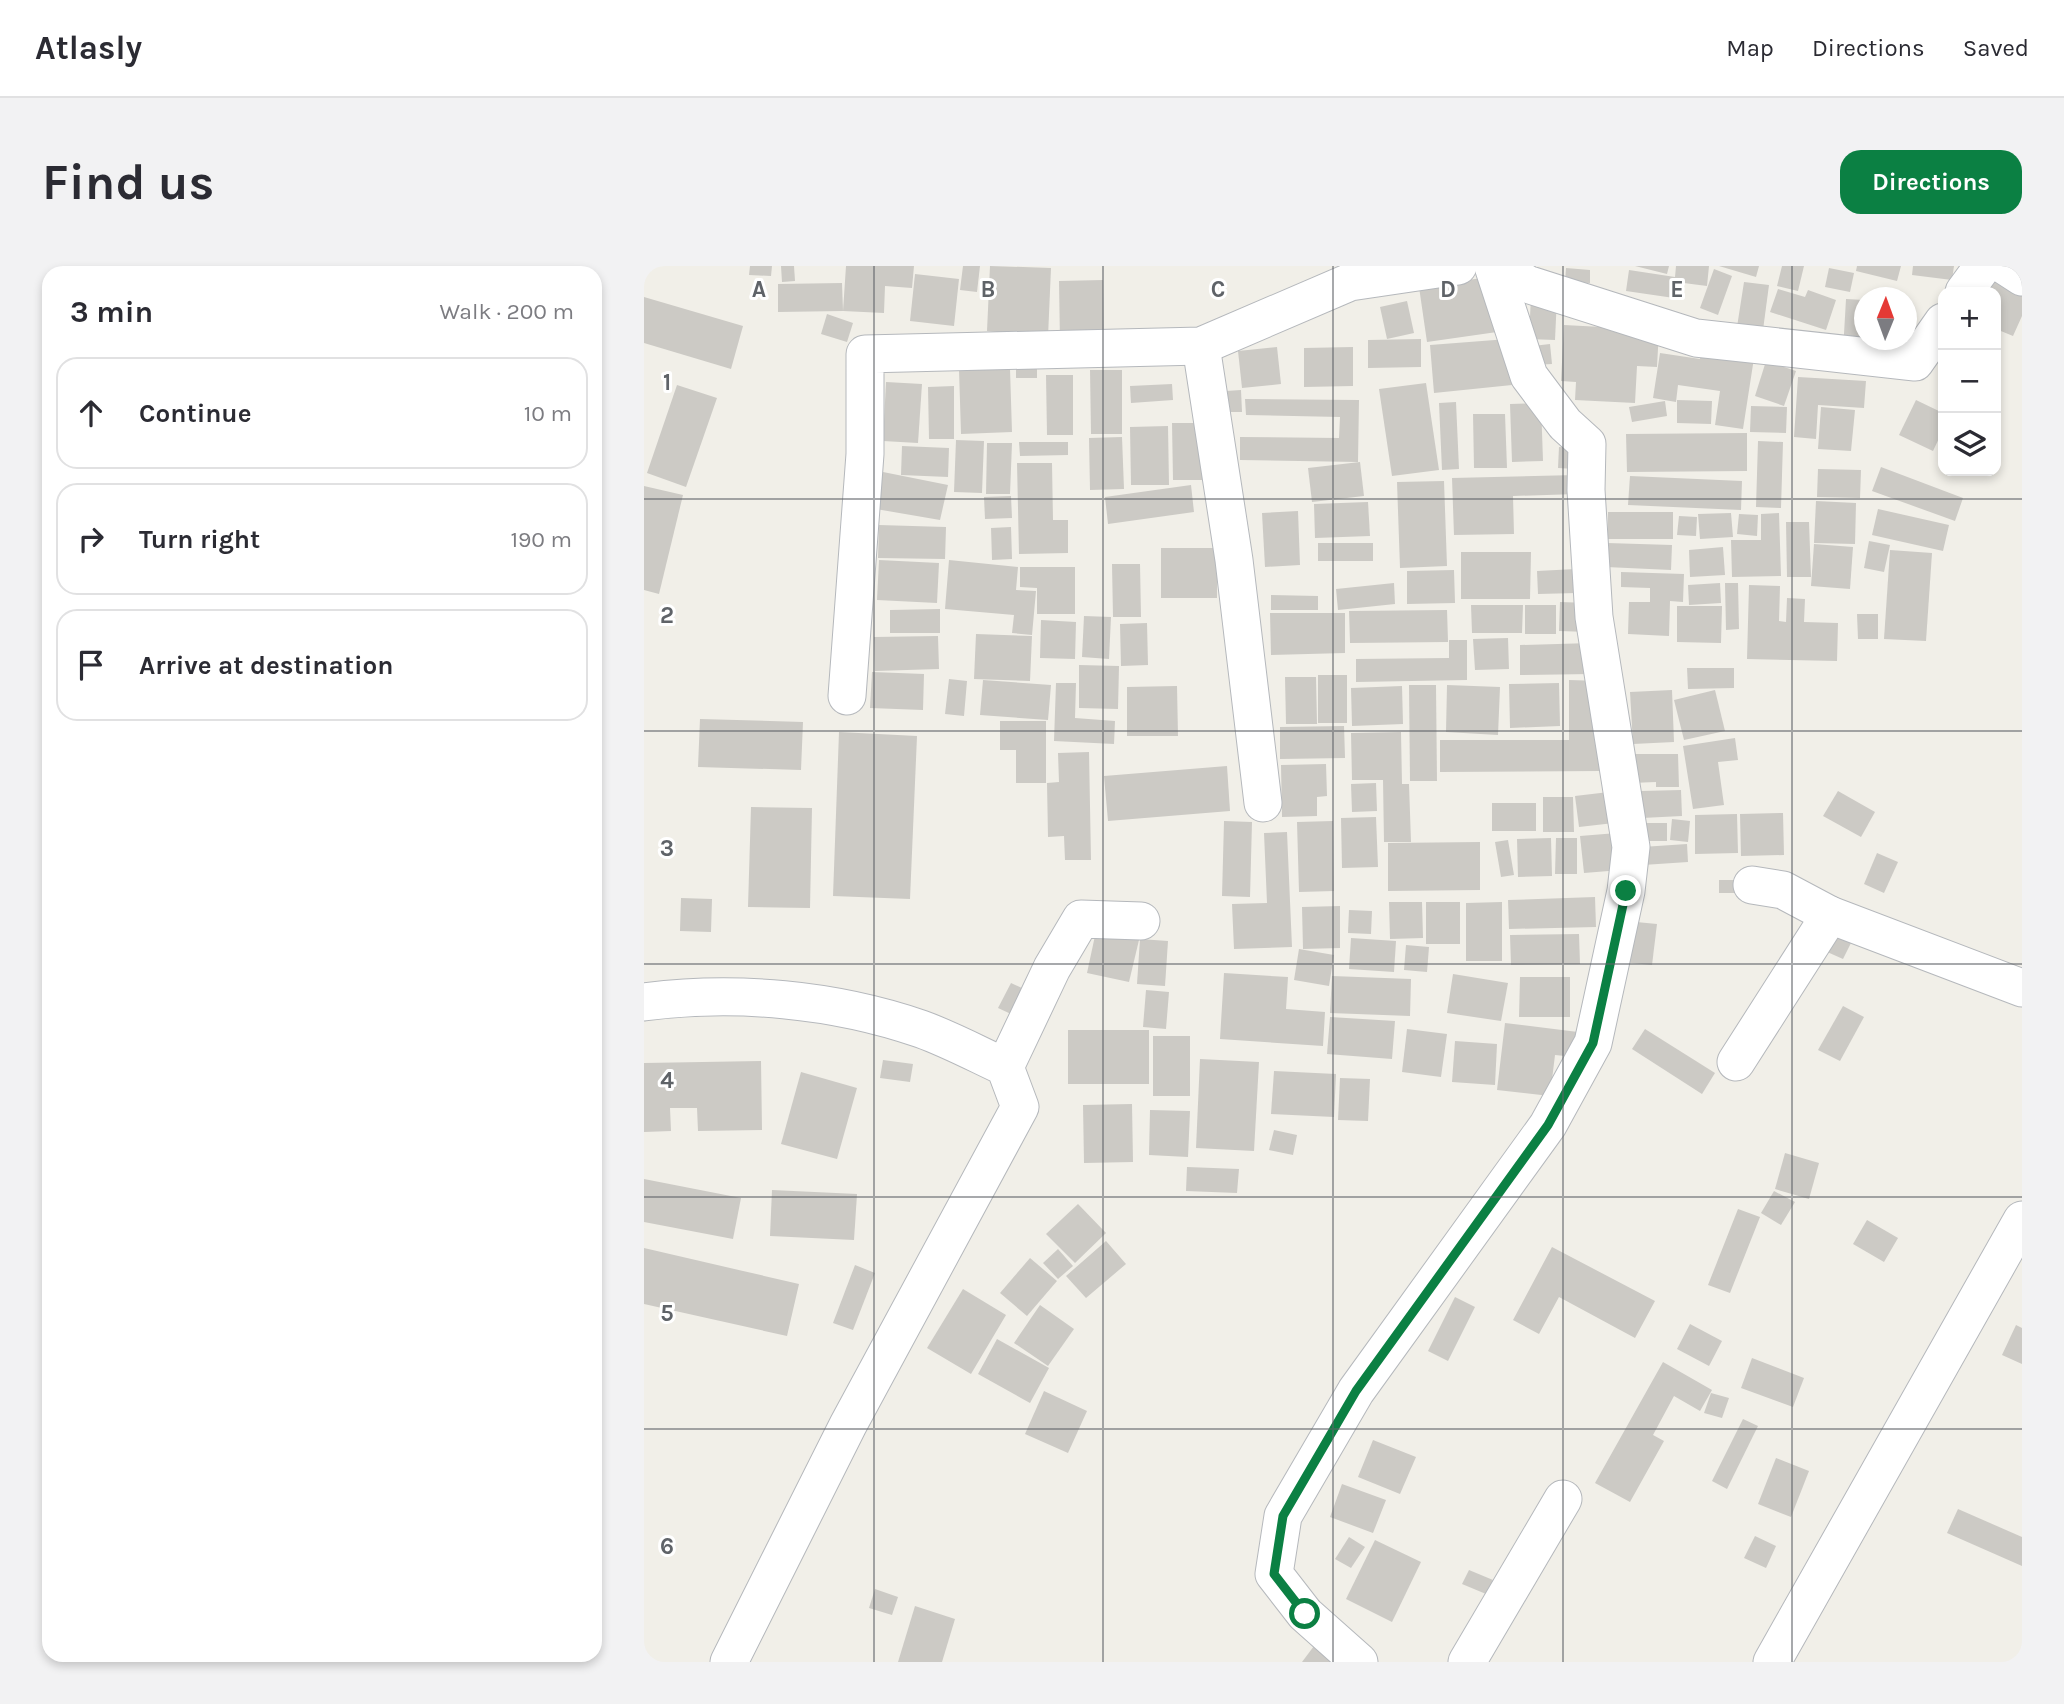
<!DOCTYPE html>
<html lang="en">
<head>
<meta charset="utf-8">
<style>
	body { margin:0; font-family:Karla,sans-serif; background:#f2f2f3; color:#2b2b33 }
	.controls { position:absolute; right:21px; top:21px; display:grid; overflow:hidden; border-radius:14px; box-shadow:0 4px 10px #0003 }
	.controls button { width:63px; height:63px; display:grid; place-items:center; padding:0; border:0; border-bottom:2px solid #e1e1e2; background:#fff; color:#2b2b33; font:35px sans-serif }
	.compass { position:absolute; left:1210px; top:21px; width:63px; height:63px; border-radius:50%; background:#fff; box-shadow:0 4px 10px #0003; rotate:1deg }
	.stop { position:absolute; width:21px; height:21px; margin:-16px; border:5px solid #0b8043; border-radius:50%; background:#fff }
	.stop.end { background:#0b8043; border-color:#fff; box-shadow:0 2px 7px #0008 }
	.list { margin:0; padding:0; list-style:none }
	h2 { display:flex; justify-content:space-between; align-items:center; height:91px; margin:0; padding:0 28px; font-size:30px }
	h2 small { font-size:23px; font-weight:400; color:#7c7c81 }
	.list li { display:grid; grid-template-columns:46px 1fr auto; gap:21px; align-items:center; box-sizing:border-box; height:112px; margin:0 14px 14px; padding:0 14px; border:2px solid #e1e1e2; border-radius:21px }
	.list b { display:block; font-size:26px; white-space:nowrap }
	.list em { font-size:23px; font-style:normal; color:#7c7c81 }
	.icon { flex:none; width:38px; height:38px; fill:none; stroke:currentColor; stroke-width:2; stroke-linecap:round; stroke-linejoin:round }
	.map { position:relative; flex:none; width:1378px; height:1396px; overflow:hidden; border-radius:21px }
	header { display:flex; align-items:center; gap:42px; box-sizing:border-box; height:98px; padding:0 35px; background:#fff; border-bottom:2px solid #e1e1e2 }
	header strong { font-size:33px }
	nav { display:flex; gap:38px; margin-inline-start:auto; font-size:24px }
	.intro { display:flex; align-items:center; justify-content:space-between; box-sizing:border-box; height:168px; padding:0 42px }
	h1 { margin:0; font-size:49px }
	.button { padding:18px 32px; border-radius:21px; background:#0b8043; color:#fff; font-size:24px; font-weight:700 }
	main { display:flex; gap:42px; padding:0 42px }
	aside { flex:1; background:#fff; border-radius:21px; box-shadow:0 4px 10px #0003 }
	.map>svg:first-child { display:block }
</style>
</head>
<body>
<header>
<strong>Atlasly</strong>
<nav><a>Map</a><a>Directions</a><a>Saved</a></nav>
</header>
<div class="intro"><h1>Find us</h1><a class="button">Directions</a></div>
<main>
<aside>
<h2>3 min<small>Walk · 200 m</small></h2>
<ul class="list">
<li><svg class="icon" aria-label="ahead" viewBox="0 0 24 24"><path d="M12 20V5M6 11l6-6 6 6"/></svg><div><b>Continue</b></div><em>10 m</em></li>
<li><svg class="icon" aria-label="right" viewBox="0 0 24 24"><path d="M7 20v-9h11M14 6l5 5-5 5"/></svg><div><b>Turn right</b></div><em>190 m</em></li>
<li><svg class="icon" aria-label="arrive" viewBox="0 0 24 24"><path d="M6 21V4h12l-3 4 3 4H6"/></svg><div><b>Arrive at destination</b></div></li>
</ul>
</aside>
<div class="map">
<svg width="1378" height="1396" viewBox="0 0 1378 1396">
	<rect width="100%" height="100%" fill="#f1efe8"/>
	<g fill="#cccac5">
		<polygon points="106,0 128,0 127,10 105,9"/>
		<polygon points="137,0 150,0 151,15 138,16"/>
		<polygon points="202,0 270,0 268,22 241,20 240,47 199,45"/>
		<polygon points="319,0 336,0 333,26 316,24"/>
		<polygon points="346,0 407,2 404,71 343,65"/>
		<polygon points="991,0 1025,0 1023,8"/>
		<polygon points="1032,0 1065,0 1063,20 1032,16 1030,32 982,25 985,4 1031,11"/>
		<polygon points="1075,0 1115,0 1112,11"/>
		<polygon points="1138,0 1160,0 1154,25 1133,20"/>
		<polygon points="1213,0 1257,0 1253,15 1212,5"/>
		<polygon points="1269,0 1310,0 1308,14 1268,9"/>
		<polygon points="922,2 946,4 946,17 921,16"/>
		<polygon points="1185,2 1210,7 1206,26 1181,21"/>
		<polygon points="1070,3 1088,10 1074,49 1056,42"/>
		<polygon points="271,8 315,13 310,60 266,55"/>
		<polygon points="1344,10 1378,24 1378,50 1369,70 1352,63 1352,26 1337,26"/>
		<polygon points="845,11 853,66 783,76 775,21"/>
		<polygon points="459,14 460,76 416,77 415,15"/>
		<polygon points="1100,16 1125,19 1119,64 1093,61"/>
		<polygon points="198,17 199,45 134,46 134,18"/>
		<polygon points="1134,23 1161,31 1164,24 1192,34 1182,64 1126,46"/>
		<polygon points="887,30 913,31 911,74 885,73"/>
		<polygon points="0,31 99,60 87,103 0,77"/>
		<polygon points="1202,33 1220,34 1220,74 1236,74 1235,87 1199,85"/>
		<polygon points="763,35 770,67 743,73 736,41"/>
		<polygon points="183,48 209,57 203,76 177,68"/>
		<polygon points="920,59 1015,64 1013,101 993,100 991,137 931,134 932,116 917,115"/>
		<polygon points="777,73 777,101 724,102 724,74"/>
		<polygon points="864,73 868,119 790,127 786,79"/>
		<polygon points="906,78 908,98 890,99 889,80"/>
		<polygon points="633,81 637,118 598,122 594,85"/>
		<polygon points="709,81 709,120 660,121 660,82"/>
		<polygon points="1057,83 1110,92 1099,163 1071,159 1076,125 1034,119 1032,136 1009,132 1016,87 1056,93"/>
		<polygon points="1122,95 1152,105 1140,140 1111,130"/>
		<rect x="372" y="98" width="21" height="14"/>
		<polygon points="366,103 368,166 317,168 315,104"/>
		<polygon points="446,104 478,104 478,168 447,168"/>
		<polygon points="402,109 429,109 429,169 403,169"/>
		<polygon points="1154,111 1222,115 1220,142 1174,139 1172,173 1150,171"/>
		<polygon points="242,116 278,118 274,177 239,175"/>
		<polygon points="782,117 795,204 748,210 735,123"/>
		<polygon points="528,118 529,134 487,137 486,120"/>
		<polygon points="33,119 73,132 42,221 3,207"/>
		<polygon points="310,120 310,173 285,173 284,121"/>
		<polygon points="597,124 598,146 583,146 582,125"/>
		<polygon points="601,133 715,134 714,196 596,194 596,171 695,172 696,151 602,149"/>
		<polygon points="1033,134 1068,135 1067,158 1033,157"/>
		<polygon points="1272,134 1299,147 1299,164 1289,185 1255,169"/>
		<polygon points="1021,135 1023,150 988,156 985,141"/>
		<polygon points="812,136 815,203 798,204 795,137"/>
		<polygon points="897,137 899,195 868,196 866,138"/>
		<polygon points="1107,140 1143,141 1142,167 1106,166"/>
		<polygon points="1177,141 1211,144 1207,185 1174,183"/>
		<polygon points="829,148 861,148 863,202 830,202"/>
		<polygon points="528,157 563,157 563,214 529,214"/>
		<polygon points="524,160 525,219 487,219 486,161"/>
		<polygon points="1103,167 1103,205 983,206 982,168"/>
		<polygon points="478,171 480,223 446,224 445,172"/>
		<polygon points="312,174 340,175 338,227 310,226"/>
		<polygon points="1114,175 1139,176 1137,242 1112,241"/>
		<polygon points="375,176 424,176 424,189 376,190"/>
		<polygon points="343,177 368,177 366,228 342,228"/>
		<polygon points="258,180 305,182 304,211 257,209"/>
		<polygon points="915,181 933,182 931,203 914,202"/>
		<polygon points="716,196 720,230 668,236 664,202"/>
		<polygon points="373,197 408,197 409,254 424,254 424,287 375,288"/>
		<polygon points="1237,201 1319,232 1311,255 1228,225"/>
		<polygon points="1174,203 1217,204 1216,232 1173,231"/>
		<polygon points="239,206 304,219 296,254 232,243"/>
		<polygon points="932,209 933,228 869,230 870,268 810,269 808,212"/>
		<polygon points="986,210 1098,215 1097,244 984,239"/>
		<polygon points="800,215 803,300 756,302 753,216"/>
		<polygon points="547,219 550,246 464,258 461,231"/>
		<polygon points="0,220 39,229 15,328 0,324"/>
		<polygon points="367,230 368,252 341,253 340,231"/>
		<polygon points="1172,235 1212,237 1211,278 1170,277"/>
		<polygon points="724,236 726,270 671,272 670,238"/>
		<polygon points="1234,243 1305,259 1299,285 1228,269"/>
		<polygon points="654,245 656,299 621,301 618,247"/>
		<rect x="964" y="246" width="65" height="27"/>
		<polygon points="1087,247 1089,271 1056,273 1054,248"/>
		<polygon points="1135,247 1137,310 1088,311 1087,274 1117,274 1117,248"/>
		<polygon points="1095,248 1114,249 1113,270 1093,268"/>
		<polygon points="1035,250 1053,251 1052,270 1033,269"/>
		<polygon points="1142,256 1165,256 1167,311 1143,311"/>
		<polygon points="235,259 302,261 301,293 234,292"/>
		<polygon points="367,261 368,293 348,294 347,262"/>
		<polygon points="1225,275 1246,279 1240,306 1220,302"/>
		<rect x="674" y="277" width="55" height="18"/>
		<polygon points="963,277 1028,279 1027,304 962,301"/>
		<polygon points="1170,278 1209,281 1206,323 1167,320"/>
		<polygon points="1079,281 1081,309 1046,311 1045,284"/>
		<rect x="517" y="282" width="56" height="50"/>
		<polygon points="1246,284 1288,287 1282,375 1240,373"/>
		<polygon points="817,286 887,286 886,333 817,333"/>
		<polygon points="235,294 295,297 293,337 233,334"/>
		<polygon points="305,294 374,301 372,324 392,325 388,369 368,367 370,349 301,343"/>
		<polygon points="468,298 496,298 497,351 469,351"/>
		<polygon points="376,301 431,301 431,348 393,348 393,322 376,321"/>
		<polygon points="932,303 933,327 894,328 893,305"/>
		<polygon points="810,304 811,337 763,338 763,305"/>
		<polygon points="977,306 1040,308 1039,336 1026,335 1025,370 984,368 985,336 1006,336 1006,322 977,321"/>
		<polygon points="750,317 751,338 694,344 692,323"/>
		<polygon points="1076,317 1077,337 1045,339 1044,319"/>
		<polygon points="1081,317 1094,317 1095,363 1082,364"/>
		<polygon points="1105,319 1136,320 1135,355 1142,356 1143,332 1161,333 1160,356 1194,357 1193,395 1103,393"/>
		<polygon points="627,329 674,330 674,344 627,344"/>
		<polygon points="916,336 946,337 945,366 915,365"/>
		<polygon points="827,339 879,339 878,367 828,367"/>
		<rect x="881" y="339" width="31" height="29"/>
		<polygon points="1033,340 1078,340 1077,377 1033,376"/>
		<polygon points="296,343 296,367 246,367 246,344"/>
		<polygon points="803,344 804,376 706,377 705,345"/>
		<polygon points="626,347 701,347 701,387 627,389"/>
		<polygon points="1213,348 1234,348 1234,373 1214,373"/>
		<polygon points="440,350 467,351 465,393 438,391"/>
		<polygon points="397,354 432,356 431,393 396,392"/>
		<polygon points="503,357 504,399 477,400 476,358"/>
		<polygon points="332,368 388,370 386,415 330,413"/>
		<polygon points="294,370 295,403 231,405 230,371"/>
		<polygon points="864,372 865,403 831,404 829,373"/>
		<polygon points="805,374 823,374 823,414 712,416 712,393 805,392"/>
		<polygon points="947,377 948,408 876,409 876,379"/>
		<polygon points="435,399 475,400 474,443 435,442"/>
		<polygon points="1043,402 1090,402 1090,422 1044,423"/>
		<polygon points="228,406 280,408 279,444 226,442"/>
		<rect x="674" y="409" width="29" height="48"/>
		<polygon points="641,411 672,411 673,458 642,458"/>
		<polygon points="305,413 323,415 320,450 301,448"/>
		<polygon points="339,414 407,419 404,454 336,449"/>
		<polygon points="925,414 956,415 956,505 796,506 796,474 925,474"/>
		<polygon points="412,417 432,417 431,452 471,455 470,478 410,475"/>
		<polygon points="915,417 916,460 866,462 865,418"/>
		<polygon points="765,419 792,419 793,515 766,515"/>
		<polygon points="803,419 856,421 854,469 802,466"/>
		<polygon points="533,420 534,470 483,470 483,421"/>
		<polygon points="758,420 759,458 708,460 707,422"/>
		<polygon points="1028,424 1030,476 989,478 986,426"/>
		<polygon points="1071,424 1081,465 1040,474 1030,434"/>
		<polygon points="56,453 159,456 157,504 54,501"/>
		<polygon points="356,455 402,455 402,517 372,517 372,484 356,484"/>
		<polygon points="700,460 701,492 636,493 636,461"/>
		<polygon points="195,466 273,470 266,633 189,630"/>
		<polygon points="757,466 758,518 765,518 767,576 740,576 739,514 708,514 707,467"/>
		<polygon points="1091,472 1094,494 1074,496 1080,539 1049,543 1039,480"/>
		<polygon points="445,486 447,594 421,594 420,570 404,571 403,517 415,516 414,487"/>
		<polygon points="987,488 1034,488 1035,521 1012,521 1012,516 987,517"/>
		<polygon points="682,498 683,530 673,531 673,550 638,551 637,499"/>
		<polygon points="583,500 586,545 464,555 460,510"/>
		<polygon points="732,517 733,545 708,546 707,518"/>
		<polygon points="1037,524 1038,550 998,552 997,525"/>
		<polygon points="1194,525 1231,546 1217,571 1179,550"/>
		<polygon points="965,526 970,557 935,561 931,530"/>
		<polygon points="899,531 929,531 930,566 899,566"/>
		<rect x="848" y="537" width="44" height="28"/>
		<polygon points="107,541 168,542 166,642 104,641"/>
		<polygon points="1139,547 1140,589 1097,590 1096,548"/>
		<polygon points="1093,548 1094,587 1051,588 1051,549"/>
		<polygon points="732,551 734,601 698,602 697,552"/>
		<polygon points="1028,553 1046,555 1044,576 1026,574"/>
		<polygon points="580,555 608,556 606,631 578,630"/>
		<polygon points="689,555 690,625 655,626 653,556"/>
		<rect x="1002" y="557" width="21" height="18"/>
		<polygon points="643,566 648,681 590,683 588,638 623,637 620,567"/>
		<polygon points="973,567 977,604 940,607 936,570"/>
		<polygon points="907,572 908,610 874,611 873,573"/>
		<polygon points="912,572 933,572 933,608 911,608"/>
		<polygon points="864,574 870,609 857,611 851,576"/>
		<polygon points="836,576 836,624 744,625 744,577"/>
		<polygon points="1043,578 1044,596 999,599 998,581"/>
		<polygon points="1233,587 1254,596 1240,627 1220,618"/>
		<rect x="1075" y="614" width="22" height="13"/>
		<polygon points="951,631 952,661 865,663 864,634"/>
		<polygon points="37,632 68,633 67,666 36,665"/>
		<polygon points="745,636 778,636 779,672 746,673"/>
		<rect x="782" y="636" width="34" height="42"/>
		<polygon points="858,636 858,695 822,695 822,637"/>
		<polygon points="696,640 696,682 659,683 658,641"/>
		<polygon points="705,644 728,645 727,668 704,667"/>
		<polygon points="982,655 1013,658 1008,699 978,696"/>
		<polygon points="452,665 495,674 485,716 443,707"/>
		<polygon points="1189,667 1208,675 1199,693 1181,685"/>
		<polygon points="935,668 936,698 867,699 866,669"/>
		<polygon points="707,672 752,675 750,706 705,703"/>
		<polygon points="496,673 524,675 521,720 493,718"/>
		<polygon points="762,679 785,681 783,706 760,704"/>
		<polygon points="655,683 690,689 685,720 650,714"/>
		<polygon points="580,707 644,711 642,743 681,746 679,780 576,773"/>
		<polygon points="809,708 864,717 857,755 803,747"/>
		<polygon points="688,710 767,713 766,750 686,747"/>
		<polygon points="876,711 926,711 926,751 875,751"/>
		<polygon points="367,717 380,723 367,748 354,742"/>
		<polygon points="502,724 525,726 522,763 499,761"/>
		<polygon points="1199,740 1220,751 1196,795 1174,784"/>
		<polygon points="686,751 751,755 748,793 683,788"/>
		<polygon points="861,757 934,766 931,791 911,789 906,830 853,824"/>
		<polygon points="763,763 803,768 797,811 758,806"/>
		<polygon points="1001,763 1071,807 1058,828 988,783"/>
		<rect x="424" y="764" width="81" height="54"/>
		<rect x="509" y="770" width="37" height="60"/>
		<polygon points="811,775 853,778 851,819 808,816"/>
		<polygon points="556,793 615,796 610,885 552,882"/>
		<polygon points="239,794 269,798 266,816 236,812"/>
		<polygon points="117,795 118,864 54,865 53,842 26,842 27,865 0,866 0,797"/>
		<polygon points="630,805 692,808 690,851 627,848"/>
		<polygon points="157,806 213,822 193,893 137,878"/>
		<polygon points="696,812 726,813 724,855 694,854"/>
		<polygon points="488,838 489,896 440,897 439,839"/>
		<polygon points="506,844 546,845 544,891 505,889"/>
		<polygon points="630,864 653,869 649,889 625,884"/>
		<polygon points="1141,887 1175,897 1165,933 1131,923"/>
		<polygon points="543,901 595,903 593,927 542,925"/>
		<polygon points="0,913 97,932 89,973 0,956"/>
		<polygon points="128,924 213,928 210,974 126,970"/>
		<polygon points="1130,925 1151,936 1137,959 1117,947"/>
		<polygon points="434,938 462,967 431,997 402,968"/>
		<polygon points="1094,943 1116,951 1086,1027 1064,1019"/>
		<polygon points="1223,954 1254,972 1240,996 1209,978"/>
		<polygon points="462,975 482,998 442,1032 422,1010"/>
		<polygon points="908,981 1011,1035 991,1072 915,1031 895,1068 869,1054"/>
		<polygon points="0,982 155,1018 143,1070 0,1038"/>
		<polygon points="414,983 429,1000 414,1013 399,997"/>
		<polygon points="386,992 413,1015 383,1050 356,1027"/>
		<polygon points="211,999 231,1007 209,1064 189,1057"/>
		<polygon points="319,1023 362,1049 327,1108 283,1082"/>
		<polygon points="811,1031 831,1041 804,1095 784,1085"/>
		<polygon points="396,1039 430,1063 404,1100 370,1077"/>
		<polygon points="1046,1058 1078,1075 1065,1100 1033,1083"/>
		<polygon points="1372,1059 1378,1062 1378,1098 1358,1089"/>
		<polygon points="353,1073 405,1102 386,1137 334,1108"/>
		<polygon points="1108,1092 1160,1112 1149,1141 1097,1122"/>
		<polygon points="1019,1096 1068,1124 1056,1145 1030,1130 1009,1169 1020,1175 986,1236 951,1217"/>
		<polygon points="400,1125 443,1145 424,1187 381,1168"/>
		<polygon points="1067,1127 1085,1132 1078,1152 1060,1147"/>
		<polygon points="1099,1153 1114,1160 1083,1223 1068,1215"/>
		<polygon points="729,1174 772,1191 756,1228 714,1211"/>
		<polygon points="1132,1192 1165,1205 1147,1251 1114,1238"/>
		<polygon points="698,1218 742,1234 729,1267 686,1251"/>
		<polygon points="1314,1243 1378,1271 1378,1300 1303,1267"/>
		<polygon points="1111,1270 1132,1280 1122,1302 1100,1292"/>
		<polygon points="705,1271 721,1281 707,1302 691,1293"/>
		<polygon points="731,1274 777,1296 748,1356 702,1333"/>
		<polygon points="825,1304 849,1314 842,1328 818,1318"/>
		<polygon points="231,1323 254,1331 248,1349 225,1342"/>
		<polygon points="271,1340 311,1353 298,1396 254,1396"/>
		<polygon points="670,1380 692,1396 658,1396"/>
	</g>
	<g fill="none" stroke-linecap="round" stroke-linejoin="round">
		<g stroke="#b5b8bc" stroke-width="39">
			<g id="minor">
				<polyline points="855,0 883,18 1052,72 1271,96 1299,56"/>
				<polyline points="1361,0 1378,11"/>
				<polyline points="1320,26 1339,0"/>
				<polyline points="557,80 590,294 619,537"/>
				<polyline points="203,430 221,188 221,88 557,80 706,16 814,0"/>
				<polyline points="1108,619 1139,624 1186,649 1378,722"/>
				<path d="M0 736C91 724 190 733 277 763 305 773 333 788 361 801L376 841 204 1159 85 1396"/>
				<polyline points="1092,796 1186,649"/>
				<polyline points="361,801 408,702 437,653 497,655"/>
				<polyline points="715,1396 661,1348 630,1308 639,1250 712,1125 904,859 949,777 982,625 987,581 950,351 942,224 943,178 921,158 885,110 849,0"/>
				<polyline points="823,1396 919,1233"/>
				<polyline points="1128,1396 1378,954"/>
			</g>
		</g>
		<use href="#minor" stroke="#fff" stroke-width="37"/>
	</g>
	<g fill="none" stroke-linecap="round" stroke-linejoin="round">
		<polyline stroke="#0b8043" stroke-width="9" points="661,1348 630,1308 639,1250 712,1125 904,859 949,777 982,625"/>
	</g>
	<path fill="none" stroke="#5f6368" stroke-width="2" stroke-opacity="0.55" d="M230 0V1396M459 0V1396M689 0V1396M919 0V1396M1148 0V1396M0 233H1378M0 465H1378M0 698H1378M0 931H1378M0 1163H1378"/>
	<g font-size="23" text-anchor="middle" font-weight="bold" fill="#5f6368" stroke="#fff" stroke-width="6" stroke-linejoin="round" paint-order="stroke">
		<text x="115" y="31">A</text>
		<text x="344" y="31">B</text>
		<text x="574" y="31">C</text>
		<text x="804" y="31">D</text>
		<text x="1033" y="31">E</text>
		<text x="23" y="124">1</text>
		<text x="23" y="357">2</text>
		<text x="23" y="590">3</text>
		<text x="23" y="822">4</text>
		<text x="23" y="1055">5</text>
		<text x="23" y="1288">6</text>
	</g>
</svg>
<div class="controls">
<button>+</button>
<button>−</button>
<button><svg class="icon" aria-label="layers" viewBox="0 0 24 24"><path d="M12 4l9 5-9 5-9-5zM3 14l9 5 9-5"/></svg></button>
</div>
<svg class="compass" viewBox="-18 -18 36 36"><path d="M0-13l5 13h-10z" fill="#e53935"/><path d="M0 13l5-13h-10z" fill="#7c7c81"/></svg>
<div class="stop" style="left:661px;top:1348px"></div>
<div class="stop end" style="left:982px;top:625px"></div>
</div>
</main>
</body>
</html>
